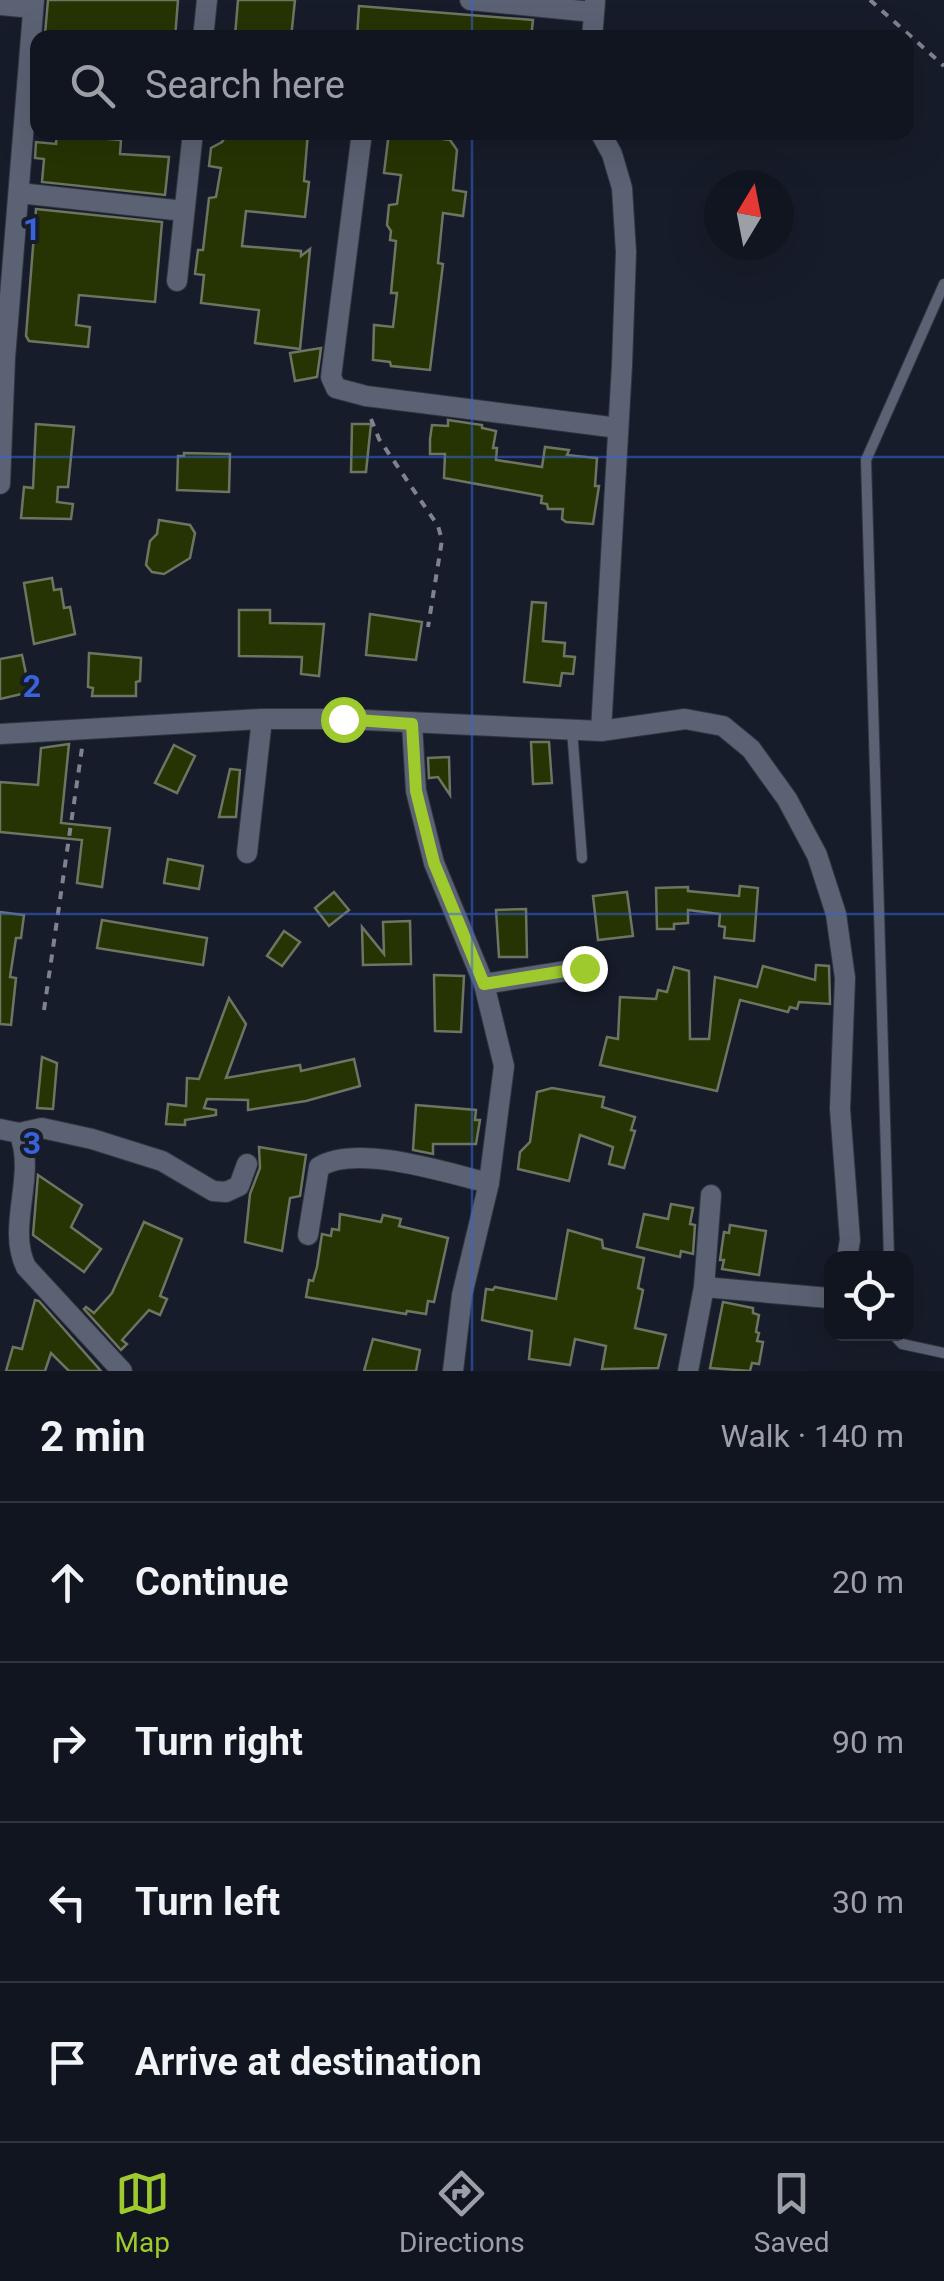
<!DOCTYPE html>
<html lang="en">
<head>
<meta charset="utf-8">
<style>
	body { margin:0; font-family:Roboto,sans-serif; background:#1e222d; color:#f1f3f6 }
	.controls { position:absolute; right:30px; bottom:30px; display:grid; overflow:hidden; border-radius:20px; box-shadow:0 10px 40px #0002 }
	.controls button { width:90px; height:90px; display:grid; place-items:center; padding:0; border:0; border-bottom:2px solid #30343e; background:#111520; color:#f1f3f6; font:50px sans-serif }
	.compass { position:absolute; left:704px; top:170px; width:90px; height:90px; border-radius:50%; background:#111520; box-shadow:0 10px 40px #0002; rotate:10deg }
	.stop { position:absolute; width:30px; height:30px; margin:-22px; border:8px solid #9eca2e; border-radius:50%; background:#fff }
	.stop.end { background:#9eca2e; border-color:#fff; box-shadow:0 2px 10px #0008 }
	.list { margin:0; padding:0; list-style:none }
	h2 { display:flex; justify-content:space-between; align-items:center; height:130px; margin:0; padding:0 40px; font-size:42px }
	h2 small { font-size:32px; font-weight:400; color:#9c9fa5 }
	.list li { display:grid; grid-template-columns:65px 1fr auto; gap:30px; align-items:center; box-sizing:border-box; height:160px; padding:0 40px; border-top:2px solid #30343e }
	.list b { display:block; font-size:38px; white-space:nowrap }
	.list em { font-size:32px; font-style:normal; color:#9c9fa5 }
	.icon { flex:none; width:55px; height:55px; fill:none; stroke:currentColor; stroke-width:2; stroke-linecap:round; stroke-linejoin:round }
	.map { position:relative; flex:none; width:944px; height:1371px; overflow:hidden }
	.search { position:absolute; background:#111520; box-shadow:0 10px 40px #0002; left:30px; right:30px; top:30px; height:110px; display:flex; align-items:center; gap:25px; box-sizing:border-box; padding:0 35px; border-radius:20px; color:#9c9fa5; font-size:38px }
	.sheet { height:770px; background:#111520 }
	nav { display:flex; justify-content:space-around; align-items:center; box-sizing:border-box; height:140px; border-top:2px solid #30343e; background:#111520; font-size:28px; color:#9c9fa5 }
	nav a { display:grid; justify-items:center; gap:5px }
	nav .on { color:#9eca2e }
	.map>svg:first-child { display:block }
</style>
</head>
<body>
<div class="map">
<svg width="944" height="1371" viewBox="0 0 944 1371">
	<rect width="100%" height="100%" fill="#171c2a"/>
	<g fill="#263403" stroke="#6d7462" stroke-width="2.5">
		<polygon points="48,0 178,0 175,38 76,38 45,34"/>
		<polygon points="238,0 295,0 291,38 235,36"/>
		<polygon points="359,6 533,20 531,38 357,38"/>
		<polygon points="57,132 98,132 98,138 121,140 120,154 169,157 165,195 42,182 44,159 35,158 36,142 56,144"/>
		<polygon points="228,132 308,132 304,181 309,182 305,217 246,211 242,246 301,251 301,256 310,249 300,349 255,343 259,310 201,303 204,275 195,274 198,250 203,250 209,198 216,197 221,168 209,166 211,148 222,142"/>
		<polygon points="389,132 435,135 435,138 450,140 457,150 453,190 466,192 463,216 443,213 438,263 443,264 430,370 391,366 390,362 373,360 374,325 393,327 397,293 391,293 396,241 390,240 391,231 387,225 389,205 397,204 401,175 384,173"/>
		<polygon points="36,209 162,222 155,302 79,295 76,325 90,327 88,347 29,341 26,336"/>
		<polygon points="321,348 317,377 295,381 290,353"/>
		<polygon points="448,420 482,425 482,428 496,431 493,448 497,448 496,460 542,467 545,447 569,450 567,455 597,458 595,486 599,486 593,524 566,522 562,519 563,509 548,509 547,504 541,503 542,496 444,478 445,454 430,454 430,439 432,425 448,426"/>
		<polygon points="36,424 74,427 68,487 58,487 57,502 73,504 71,519 21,518 24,487 33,488"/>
		<polygon points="352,424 371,424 366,472 351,472"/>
		<polygon points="184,453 230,454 229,492 177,490 178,456 184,456"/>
		<polygon points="159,520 190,525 195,533 190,558 164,574 152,572 146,565 150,541 157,534"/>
		<polygon points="52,578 54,590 61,589 64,608 70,607 75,634 34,644 24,583"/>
		<polygon points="532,602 546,603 543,641 565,643 564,656 575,657 573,674 562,673 560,686 524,682"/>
		<polygon points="239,610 270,610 270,623 324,624 319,676 301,674 302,657 239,656"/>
		<polygon points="370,614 422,622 416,660 366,655"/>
		<polygon points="89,653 141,658 140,681 136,682 136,696 92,696 93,688 88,687"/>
		<polygon points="22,655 30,692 0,699 0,659"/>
		<polygon points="531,742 549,742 552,783 533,784"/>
		<polygon points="69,744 61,823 110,828 102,887 77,883 82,840 0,832 0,782 38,785 41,748"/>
		<polygon points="174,745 195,756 177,793 155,783"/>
		<polygon points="449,757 450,795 438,777 429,778 428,758"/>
		<polygon points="230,769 240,770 236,817 219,817"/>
		<polygon points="168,859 203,866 199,889 164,883"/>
		<polygon points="740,886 758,888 754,941 724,938 725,927 719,926 720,914 688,910 688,923 674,924 674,929 657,929 656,888 688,887 688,891 739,896"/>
		<polygon points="334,892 349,910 329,926 315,908"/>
		<polygon points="627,892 633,936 598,940 593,896"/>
		<polygon points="526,909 527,957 499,957 496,910"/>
		<polygon points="0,912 24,915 21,938 16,938 10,977 16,978 11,1025 0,1024"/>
		<polygon points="102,920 207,938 203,965 97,948"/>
		<polygon points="410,921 411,964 363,965 362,927 384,954 383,922"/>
		<polygon points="284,931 300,942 282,966 267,956"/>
		<polygon points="816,965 829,966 830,1004 799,1002 797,1009 790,1007 788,1012 740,1000 717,1091 600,1065 607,1037 618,1039 620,997 656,999 658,990 667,992 674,967 689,971 690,1039 709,1039 715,977 757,987 763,966 815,980"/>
		<polygon points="434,975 464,976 461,1032 435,1031"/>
		<polygon points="229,998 246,1024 226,1078 300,1065 301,1071 354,1059 360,1086 306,1101 248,1110 248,1100 207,1099 204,1108 216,1110 216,1115 185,1120 185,1125 166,1124 168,1104 186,1106 187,1078 199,1079"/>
		<polygon points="42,1057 57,1063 53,1109 37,1108"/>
		<polygon points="552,1088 604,1097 602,1107 635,1117 631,1130 635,1131 624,1168 609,1164 613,1147 580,1135 569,1181 518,1169 520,1152 530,1142 537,1092"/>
		<polygon points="416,1105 476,1110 475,1120 480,1120 476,1144 433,1144 433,1154 413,1150"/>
		<polygon points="259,1147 306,1155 300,1196 290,1198 282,1251 245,1242 250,1194 260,1168"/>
		<polygon points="38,1175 82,1205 71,1227 101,1249 84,1272 33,1235"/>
		<polygon points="671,1204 693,1208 690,1224 695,1225 693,1254 681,1251 680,1257 637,1247 644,1214 668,1219"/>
		<polygon points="340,1214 381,1222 383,1215 401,1219 399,1226 448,1238 434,1302 428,1301 426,1314 407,1311 406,1314 306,1297 309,1280 313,1281 317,1267 322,1234 331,1236 332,1229 339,1230"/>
		<polygon points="144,1222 182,1239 160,1296 167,1299 160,1315 149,1310 122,1340 127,1344 121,1350 84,1309 86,1307 94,1313 112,1293"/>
		<polygon points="730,1225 766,1231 759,1275 722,1269 724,1260 720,1260 724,1232 729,1233"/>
		<polygon points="568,1230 602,1240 603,1248 644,1258 638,1288 643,1290 635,1328 666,1335 658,1368 602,1369 606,1346 575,1339 570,1365 529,1359 532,1331 482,1320 486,1289 493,1290 495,1287 556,1299"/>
		<polygon points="35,1300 39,1301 101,1371 69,1371 51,1353 45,1371 6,1371 13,1347 22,1349"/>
		<polygon points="723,1302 753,1308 753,1313 759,1315 756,1332 759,1333 757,1341 763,1342 759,1364 752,1363 750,1371 710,1368"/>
		<polygon points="373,1339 420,1350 416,1371 364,1371"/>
	</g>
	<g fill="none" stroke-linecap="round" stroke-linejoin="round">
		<g stroke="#323540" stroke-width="12">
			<g id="service">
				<polyline points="572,730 582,858"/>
				<polyline points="889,1258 866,460 944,284"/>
				<polyline points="893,1334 902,1344 944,1353"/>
			</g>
		</g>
		<g stroke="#323540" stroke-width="22">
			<g id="minor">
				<polyline points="470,0 593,12"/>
				<polyline points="0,5 33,8"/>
				<polyline points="203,38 207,0"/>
				<polyline points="592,38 595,2"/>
				<polyline points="362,132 331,377 336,388 366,396 618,428"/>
				<polyline points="600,132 612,154 622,188 626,252 622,365 601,731"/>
				<polyline points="19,193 184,211"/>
				<polyline points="177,281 193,132"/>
				<polyline points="0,484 5,358 34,0"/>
				<polyline points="412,724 416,791 434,863 484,984 504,1066 489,1183 462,1295 453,1371"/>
				<polyline points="0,734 262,719 343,719 601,731 685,719 723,726 751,749 787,799 817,855 836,914 845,978 840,1109 850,1240 847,1258"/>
				<polyline points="247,853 262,719"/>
				<polyline points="484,984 585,968"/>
				<path d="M0 1129 19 1133C37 1175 6 1226 26 1267L122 1371"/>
				<polyline points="19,1133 42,1128 92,1139 162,1161 213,1191 226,1192 239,1186 247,1164"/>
				<path d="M308 1235 319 1167C356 1143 447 1173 489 1183"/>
				<polyline points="704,1287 829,1298 832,1295"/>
				<polyline points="688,1371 704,1287 711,1195"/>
			</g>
		</g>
		<g stroke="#7e838e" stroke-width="4" stroke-dasharray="8 8" stroke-linecap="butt">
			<polyline points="870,0 944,66"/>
			<polyline points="371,419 379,439 438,526 442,540 428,627"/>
			<polyline points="44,1010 82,748"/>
		</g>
		<use href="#service" stroke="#5b6273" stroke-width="10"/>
		<use href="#minor" stroke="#5b6273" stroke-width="20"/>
	</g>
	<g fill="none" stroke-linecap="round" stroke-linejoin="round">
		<polyline stroke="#9eca2e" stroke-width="12" points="343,719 412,724 416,791 434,863 484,984 584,968"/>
	</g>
	<path fill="none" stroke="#3963da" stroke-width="2.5" stroke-opacity="0.55" d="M472 0V38M472 132V1371M0 457H944M0 914H944"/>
	<g font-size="32" text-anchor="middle" font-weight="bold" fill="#3963da" stroke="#171c2a" stroke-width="8" stroke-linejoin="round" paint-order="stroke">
		<text x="32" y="240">1</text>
		<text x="32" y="697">2</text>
		<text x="32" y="1154">3</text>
	</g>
</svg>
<div class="controls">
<button><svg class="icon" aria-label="locate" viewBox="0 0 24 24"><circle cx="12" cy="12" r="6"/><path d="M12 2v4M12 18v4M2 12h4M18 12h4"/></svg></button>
</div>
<svg class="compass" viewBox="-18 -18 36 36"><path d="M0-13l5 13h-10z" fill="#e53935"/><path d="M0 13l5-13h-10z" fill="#9c9fa5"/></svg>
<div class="stop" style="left:343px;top:719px"></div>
<div class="stop end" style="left:584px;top:968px"></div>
<div class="search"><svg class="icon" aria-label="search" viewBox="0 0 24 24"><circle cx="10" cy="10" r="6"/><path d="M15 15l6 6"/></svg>Search here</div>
</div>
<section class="sheet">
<h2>2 min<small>Walk · 140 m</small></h2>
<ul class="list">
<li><svg class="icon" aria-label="ahead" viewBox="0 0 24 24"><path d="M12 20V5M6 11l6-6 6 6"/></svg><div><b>Continue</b></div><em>20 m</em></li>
<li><svg class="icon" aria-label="right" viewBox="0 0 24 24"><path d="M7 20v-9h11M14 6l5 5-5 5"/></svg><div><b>Turn right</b></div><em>90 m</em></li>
<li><svg class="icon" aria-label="left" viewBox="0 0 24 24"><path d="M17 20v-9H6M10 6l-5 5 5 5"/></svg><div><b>Turn left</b></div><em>30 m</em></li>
<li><svg class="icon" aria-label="arrive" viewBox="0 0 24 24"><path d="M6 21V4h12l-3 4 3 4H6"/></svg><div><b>Arrive at destination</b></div></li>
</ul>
</section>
<nav>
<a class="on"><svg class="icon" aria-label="map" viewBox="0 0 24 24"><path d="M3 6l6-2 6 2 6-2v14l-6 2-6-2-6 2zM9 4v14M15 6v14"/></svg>Map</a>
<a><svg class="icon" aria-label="directions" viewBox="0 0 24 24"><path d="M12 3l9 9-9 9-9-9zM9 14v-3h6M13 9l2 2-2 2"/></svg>Directions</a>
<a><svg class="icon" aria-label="saved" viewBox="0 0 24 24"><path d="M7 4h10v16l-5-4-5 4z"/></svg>Saved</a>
</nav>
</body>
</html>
